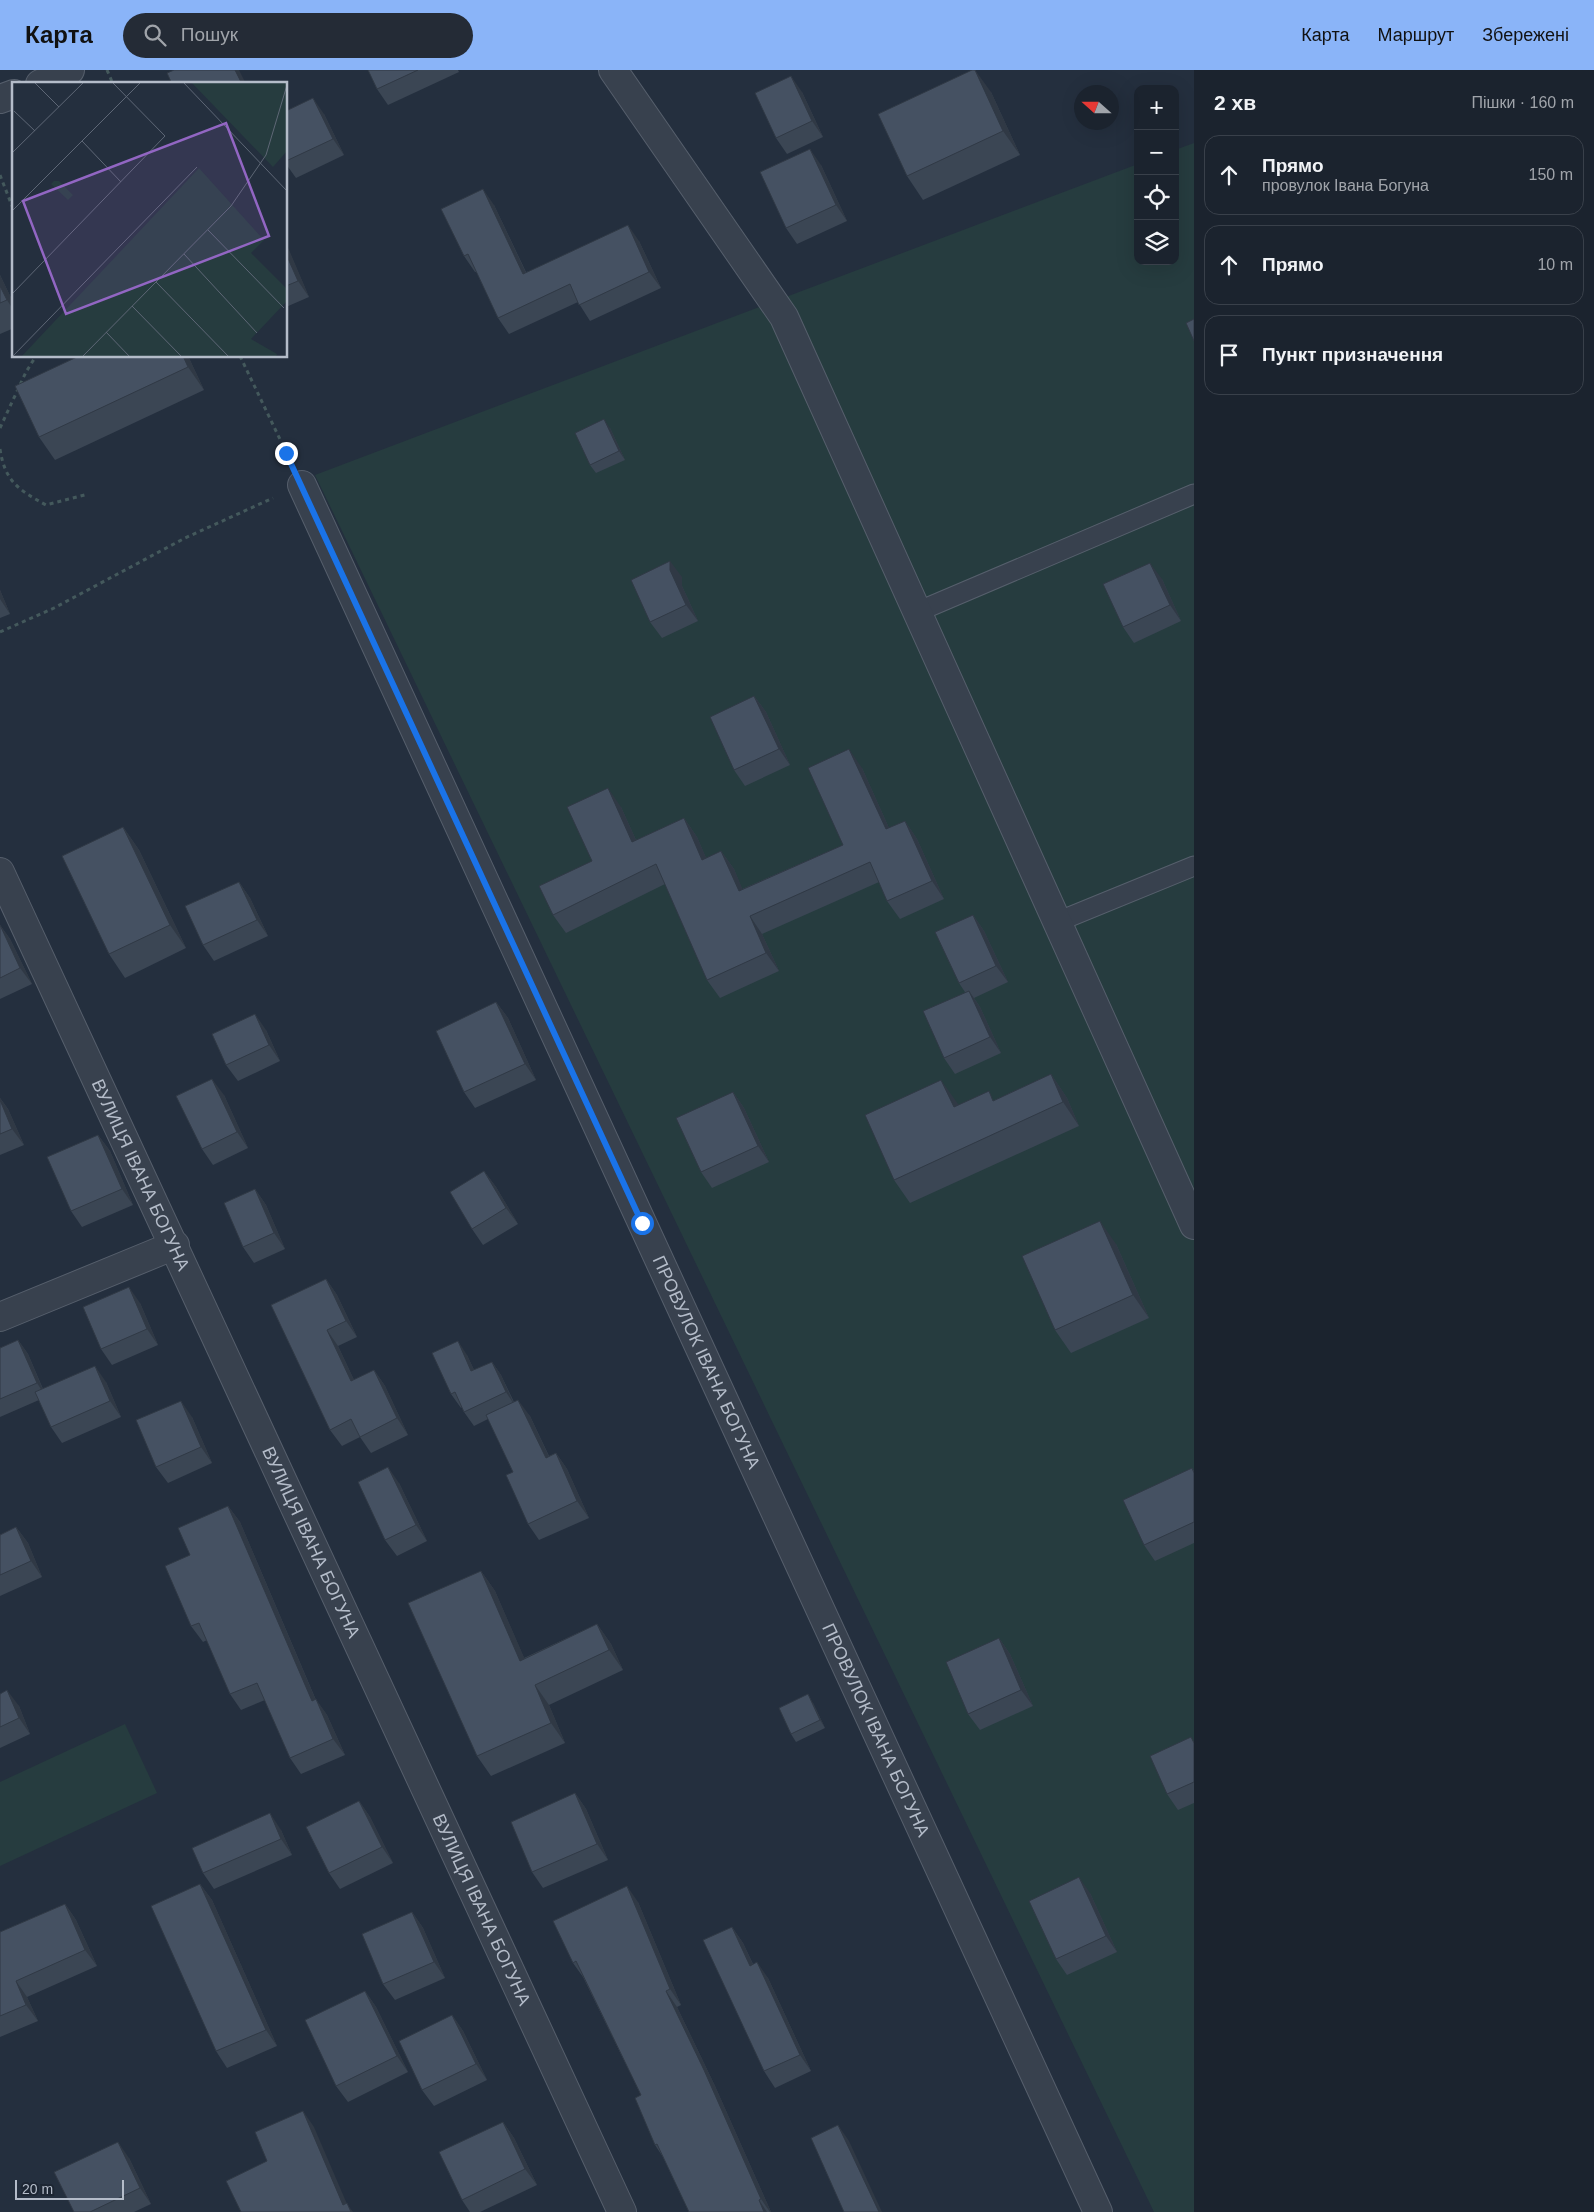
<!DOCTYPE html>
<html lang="uk">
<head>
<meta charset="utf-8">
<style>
	body { margin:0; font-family:Helvetica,sans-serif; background:#242b36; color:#f1f3f6 }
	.controls { position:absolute; right:15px; top:15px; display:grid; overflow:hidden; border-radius:10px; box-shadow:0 5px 20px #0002 }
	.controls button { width:45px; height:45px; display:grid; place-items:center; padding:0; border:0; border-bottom:1px solid #39404a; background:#1b232e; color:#f1f3f6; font:25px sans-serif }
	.compass { position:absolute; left:1074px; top:15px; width:45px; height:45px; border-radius:50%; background:#1b232e; box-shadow:0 5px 20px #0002; rotate:291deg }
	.scale { position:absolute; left:15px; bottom:12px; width:109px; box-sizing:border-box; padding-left:5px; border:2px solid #b4bcc9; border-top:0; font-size:14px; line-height:18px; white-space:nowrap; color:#b4bcc9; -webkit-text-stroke:4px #1d2633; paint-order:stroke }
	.stop { position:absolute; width:15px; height:15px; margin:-11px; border:4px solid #1a73e8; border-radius:50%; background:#fff }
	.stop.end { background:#1a73e8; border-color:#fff; box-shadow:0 1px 5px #0008 }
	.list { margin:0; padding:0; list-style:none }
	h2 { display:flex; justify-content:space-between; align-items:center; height:65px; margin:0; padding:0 20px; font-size:21px }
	h2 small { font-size:16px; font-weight:400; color:#a0a4aa }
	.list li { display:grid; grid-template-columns:32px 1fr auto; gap:15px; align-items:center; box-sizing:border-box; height:80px; margin:0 10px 10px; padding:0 10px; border:1px solid #39404a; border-radius:15px }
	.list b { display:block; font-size:19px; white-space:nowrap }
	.list p { margin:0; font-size:16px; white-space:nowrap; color:#a0a4aa }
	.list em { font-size:16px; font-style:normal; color:#a0a4aa }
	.icon { flex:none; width:28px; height:28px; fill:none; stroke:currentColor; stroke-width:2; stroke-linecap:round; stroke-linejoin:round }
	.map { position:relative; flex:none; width:1194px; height:2142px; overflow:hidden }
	header { display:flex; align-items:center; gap:30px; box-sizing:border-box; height:70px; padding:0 25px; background:#8ab4f8; color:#111 }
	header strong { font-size:24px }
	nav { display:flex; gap:28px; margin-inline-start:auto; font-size:18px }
	.search { width:350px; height:45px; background:#242b36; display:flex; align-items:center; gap:12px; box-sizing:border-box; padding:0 18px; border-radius:28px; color:#a0a4aa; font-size:19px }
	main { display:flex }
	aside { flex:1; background:#1b232e }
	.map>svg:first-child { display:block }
</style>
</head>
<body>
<header>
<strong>Карта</strong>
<div class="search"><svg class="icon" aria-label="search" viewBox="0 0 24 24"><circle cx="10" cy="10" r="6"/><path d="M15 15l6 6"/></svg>Пошук</div>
<nav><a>Карта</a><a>Маршрут</a><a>Збережені</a></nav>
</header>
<main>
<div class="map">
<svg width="1194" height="2142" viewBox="0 0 1194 2142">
	<rect width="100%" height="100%" fill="#242f3e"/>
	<g fill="#263c3f">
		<polygon points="1194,73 1194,2142 1154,2142 315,405 1138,94 1138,191 1175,191 1175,80"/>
		<polygon points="125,1654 157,1723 0,1796 0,1712"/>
	</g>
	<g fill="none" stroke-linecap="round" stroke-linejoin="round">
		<g stroke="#565f6c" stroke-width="21">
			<g id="service">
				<polyline points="917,542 1194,424"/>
				<polyline points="1057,852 1194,796"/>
			</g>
		</g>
		<g stroke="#565f6c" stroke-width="30">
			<g id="minor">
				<polyline points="613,0 784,247 1194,1155"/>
				<path id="s1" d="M302 415 1098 2142"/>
				<path id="s2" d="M0 802 622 2142"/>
				<polyline points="0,1247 175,1175"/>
			</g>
		</g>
		<g stroke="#565f6c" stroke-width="30">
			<g id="tertiary">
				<polyline points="40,14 70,0"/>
				<polyline points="0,29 14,24"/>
			</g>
		</g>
		<g stroke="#44595c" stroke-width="3" stroke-dasharray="4 4" stroke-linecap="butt">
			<polyline points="107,0 113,14"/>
			<polyline points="0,105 14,141"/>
			<polyline points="240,286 288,386"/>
			<polyline points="0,358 26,302 36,286"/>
			<path d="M0 379C5 412 19 420 46 435L88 424"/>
			<polyline points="0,562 54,538 185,468 273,428"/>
		</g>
		<use href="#service" stroke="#38414e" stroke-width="19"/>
		<use href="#minor" stroke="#38414e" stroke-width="28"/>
		<use href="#tertiary" stroke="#38414e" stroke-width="28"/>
	</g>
	<g fill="#3b4654">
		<polygon points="368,0 458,0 459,2 388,35 377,19"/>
		<polygon points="802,22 823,67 787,84 776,68"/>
		<polygon points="991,22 1020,85 923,130 907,106"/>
		<polygon points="286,41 324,44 344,85 296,108 286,94"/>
		<polygon points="821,95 847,151 797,174 786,158"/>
		<polygon points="494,135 526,202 639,171 661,218 590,251 578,232 509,264 498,248 477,202 475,202 464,186"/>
		<polygon points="286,174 309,227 286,237"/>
		<polygon points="0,205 14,234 14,258 0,264"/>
		<polygon points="79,286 188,286 204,320 55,390 39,367"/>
		<polygon points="610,358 625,390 596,403 590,395"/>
		<polygon points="682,507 682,516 698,551 662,568 650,552"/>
		<polygon points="1162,509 1181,551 1134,573 1123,557"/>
		<polygon points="0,520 10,544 0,548"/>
		<polygon points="754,626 766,642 790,695 745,716 734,700"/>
		<polygon points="862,698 889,758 905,751 917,769 944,829 900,849 887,831 879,812 762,864 779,901 720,928 707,910 665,814 566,863 553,845 592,791 621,737 636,770 684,748 697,767 706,788 721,781 734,799 742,819 843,775"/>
		<polygon points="123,757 139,780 186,878 125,908 109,884"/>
		<polygon points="239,812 250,828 268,866 214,891 203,875"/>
		<polygon points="973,845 984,861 1008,912 974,928 980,937 1001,983 955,1004 944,988 965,922 959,913"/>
		<polygon points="0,855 10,869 32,914 0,929"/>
		<polygon points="496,932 508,948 536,1010 475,1038 464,1022"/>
		<polygon points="266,960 280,991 238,1011 226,995"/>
		<polygon points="1051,1004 1067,1028 1079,1056 910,1133 894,1110 958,1034 958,1035 995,1030"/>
		<polygon points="733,1022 744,1038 769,1092 712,1118 701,1102"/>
		<polygon points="224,1025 248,1078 213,1095 202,1079"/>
		<polygon points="0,1028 8,1039 24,1075 0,1085"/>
		<polygon points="98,1065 110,1081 133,1135 82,1157 71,1141"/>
		<polygon points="484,1101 496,1117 518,1154 483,1175 472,1159"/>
		<polygon points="255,1119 266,1135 285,1179 254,1193 243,1177"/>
		<polygon points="1116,1174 1149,1248 1071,1283 1055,1260"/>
		<polygon points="326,1209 337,1225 357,1267 338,1276 354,1310 374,1300 385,1316 408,1365 371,1383 360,1367 342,1376 330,1360 271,1235"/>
		<polygon points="140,1233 158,1275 112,1295 101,1279"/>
		<polygon points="18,1270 28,1284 43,1319 106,1312 121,1347 62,1373 51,1357 39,1330 0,1347 0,1278"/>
		<polygon points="467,1285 474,1300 492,1292 501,1305 514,1332 530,1346 549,1386 556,1383 567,1399 589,1448 539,1470 528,1454 513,1402 488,1349 474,1356 464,1342 462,1337 461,1338 451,1324"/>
		<polygon points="192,1347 212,1393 168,1413 156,1397"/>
		<polygon points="1192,1398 1194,1401 1194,1473 1155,1491 1144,1475"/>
		<polygon points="399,1413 427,1471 397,1486 385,1470"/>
		<polygon points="228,1436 240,1452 316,1630 327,1645 345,1685 301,1704 290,1688 265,1630 241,1640 230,1624 207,1570 203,1572 191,1556 190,1485"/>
		<polygon points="16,1457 28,1473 42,1507 0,1526 0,1465"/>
		<polygon points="481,1501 495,1521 524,1588 597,1554 611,1574 623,1600 549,1635 565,1673 491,1706 477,1686"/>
		<polygon points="999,1568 1010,1584 1033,1636 980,1660 968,1644"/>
		<polygon points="0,1624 19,1636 30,1664 0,1678"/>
		<polygon points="813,1633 825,1658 796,1672 791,1664"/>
		<polygon points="1194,1671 1194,1733 1178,1740 1167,1724"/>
		<polygon points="575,1723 586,1739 608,1790 543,1818 532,1802"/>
		<polygon points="359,1731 370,1747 393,1793 340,1819 329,1803"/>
		<polygon points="281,1760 292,1785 214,1819 203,1803"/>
		<polygon points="200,1814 212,1830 277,1976 227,1998 216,1981"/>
		<polygon points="1090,1823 1117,1882 1067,1905 1056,1889"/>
		<polygon points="638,1832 681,1935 677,1937 715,2016 771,2142 689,2142 663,2087 655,2075 641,2025 583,1907 573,1893"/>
		<polygon points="65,1834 76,1850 97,1896 27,1927 38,1951 0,1967 0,1862"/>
		<polygon points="412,1842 423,1858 445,1908 395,1930 383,1914"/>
		<polygon points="732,1857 743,1873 753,1894 768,1908 811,2001 775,2018 764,2001"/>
		<polygon points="365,1921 376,1937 408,2002 348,2032 336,2016"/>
		<polygon points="452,1945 463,1961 487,2010 434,2036 422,2020"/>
		<polygon points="503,2052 514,2068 537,2115 480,2142 470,2142 462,2130"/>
		<polygon points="129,2088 151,2134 134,2142 74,2142"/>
	</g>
	<g fill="#303945">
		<polygon points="235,0 239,0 246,14 242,14"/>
		<polygon points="975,0 991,22 1020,85 1003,61"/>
		<polygon points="791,6 802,22 823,67 812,51"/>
		<polygon points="313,28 324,44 344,85 333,69"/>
		<polygon points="810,79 821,95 847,151 836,135"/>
		<polygon points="483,119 494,135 534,220 523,204"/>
		<polygon points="628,155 639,171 661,218 649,202"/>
		<polygon points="286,174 287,175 309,227 298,211 286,184"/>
		<polygon points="0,205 14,234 14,241 7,230 0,216"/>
		<polygon points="183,286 188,286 204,320 188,297"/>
		<polygon points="604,349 610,358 625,390 619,381"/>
		<polygon points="670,491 682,507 682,516 698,551 686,535 670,500"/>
		<polygon points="1150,493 1162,509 1181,551 1170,535"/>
		<polygon points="0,520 10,544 0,529"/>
		<polygon points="754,626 766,642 790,695 779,679"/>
		<polygon points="849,679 862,698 898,778 886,759"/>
		<polygon points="608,718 621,737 645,790 632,772"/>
		<polygon points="684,748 697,767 715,808 702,790"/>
		<polygon points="905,751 917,769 944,829 932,811"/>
		<polygon points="123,757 139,780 186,878 170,855"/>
		<polygon points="721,781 734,799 751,839 739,821"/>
		<polygon points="239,812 250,828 268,866 257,850"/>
		<polygon points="973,845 984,861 1008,912 996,896"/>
		<polygon points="750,846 762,864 779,901 766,883"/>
		<polygon points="0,855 10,869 32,914 20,898"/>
		<polygon points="969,921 980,937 1001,983 990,967"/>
		<polygon points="496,932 508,948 536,1010 525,994"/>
		<polygon points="255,944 266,960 280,991 269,975"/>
		<polygon points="1051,1004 1067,1028 1079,1056 1063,1032"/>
		<polygon points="212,1009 224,1025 248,1078 237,1062"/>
		<polygon points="941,1010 958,1034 970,1061 954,1037"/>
		<polygon points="733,1022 744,1038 769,1092 758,1076"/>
		<polygon points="0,1028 8,1039 24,1075 12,1059 0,1030"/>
		<polygon points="98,1065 110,1081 133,1135 122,1119"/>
		<polygon points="484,1101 496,1117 518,1154 506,1138"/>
		<polygon points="255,1119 266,1135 285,1179 274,1163"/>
		<polygon points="1100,1151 1116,1174 1149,1248 1133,1225"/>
		<polygon points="326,1209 337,1225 357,1267 346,1251"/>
		<polygon points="129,1217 140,1233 158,1275 147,1259"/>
		<polygon points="327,1260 338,1276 362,1327 351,1311"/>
		<polygon points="18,1270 28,1284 46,1327 37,1313"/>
		<polygon points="458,1271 467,1285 481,1315 471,1301"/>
		<polygon points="492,1292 501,1305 515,1336 506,1322"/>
		<polygon points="95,1296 106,1312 121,1347 110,1331"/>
		<polygon points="374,1300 385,1316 408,1365 397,1348"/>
		<polygon points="518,1330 530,1346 557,1404 546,1388"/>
		<polygon points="181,1331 192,1347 212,1393 201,1377"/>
		<polygon points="556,1383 567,1399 589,1448 577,1431"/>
		<polygon points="388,1397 399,1413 427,1471 416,1455"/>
		<polygon points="228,1436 240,1452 323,1647 312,1631"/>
		<polygon points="16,1457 28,1473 42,1507 31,1491"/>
		<polygon points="481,1501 495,1521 534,1610 520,1591"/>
		<polygon points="597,1554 611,1574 623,1600 609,1580"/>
		<polygon points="999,1568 1010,1584 1033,1636 1021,1620"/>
		<polygon points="535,1615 549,1635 565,1673 551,1653"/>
		<polygon points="7,1620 19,1636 30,1664 19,1648"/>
		<polygon points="808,1624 813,1633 825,1658 820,1650"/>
		<polygon points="316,1629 327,1645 345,1685 333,1669"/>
		<polygon points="575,1723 586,1739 608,1790 597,1774"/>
		<polygon points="359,1731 370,1747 393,1793 382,1777"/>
		<polygon points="270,1743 281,1760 292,1785 281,1769"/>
		<polygon points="1079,1807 1090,1823 1117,1882 1106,1866"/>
		<polygon points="200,1814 212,1830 277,1976 266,1960"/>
		<polygon points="627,1816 638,1832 681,1935 670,1919"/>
		<polygon points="65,1834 76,1850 97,1896 85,1880"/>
		<polygon points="412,1842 423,1858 445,1908 434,1892"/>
		<polygon points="732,1857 743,1873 761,1912 750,1896"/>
		<polygon points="757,1892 768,1908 811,2001 800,1985"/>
		<polygon points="16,1911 27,1927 38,1951 26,1935"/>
		<polygon points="365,1921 376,1937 408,2002 397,1986"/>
		<polygon points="666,1921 677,1937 715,2016 771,2142 770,2142 761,2129"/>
		<polygon points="452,1945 463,1961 487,2010 476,1994"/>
		<polygon points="303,2041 314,2057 347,2134 353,2142 351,2142 343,2135"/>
		<polygon points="503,2052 514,2068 537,2115 525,2099"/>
		<polygon points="838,2055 849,2071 882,2142 879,2142"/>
		<polygon points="118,2072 129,2088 151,2134 140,2118"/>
		<polygon points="759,2130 767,2142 764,2142"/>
	</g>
	<g fill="#455162" stroke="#303945">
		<polygon points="174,0 235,0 242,14 172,14 167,3"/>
		<polygon points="368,0 418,0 377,19"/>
		<polygon points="972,0 975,0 1003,61 907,106 878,44"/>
		<polygon points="791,6 812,51 776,68 755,23"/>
		<polygon points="313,28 333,69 286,91 286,41"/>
		<polygon points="810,79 836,135 786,158 760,102"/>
		<polygon points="483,119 523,204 628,155 649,202 579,235 570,214 498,248 468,184 464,186 441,139"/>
		<polygon points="286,184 298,211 286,216"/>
		<polygon points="0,216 7,230 0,233"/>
		<polygon points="1194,249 1194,271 1186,253"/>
		<polygon points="79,286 183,286 188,297 39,367 15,316"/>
		<polygon points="604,349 619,381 590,395 575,363"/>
		<polygon points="670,491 670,500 686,535 650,552 631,510"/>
		<polygon points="1150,493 1170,535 1123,557 1103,514"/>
		<polygon points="754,626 779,679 734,700 710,647"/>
		<polygon points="849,679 886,759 905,751 932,811 887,831 870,792 750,846 766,883 707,910 656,794 553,845 539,816 592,791 567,737 608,718 632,772 684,748 702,790 721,781 739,821 843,775 808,698"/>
		<polygon points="123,757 170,855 109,884 62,786"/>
		<polygon points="239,812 257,850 203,875 185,836"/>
		<polygon points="973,845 996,896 959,913 935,862"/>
		<polygon points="0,855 20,898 0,908"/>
		<polygon points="969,921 990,967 944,988 923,941"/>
		<polygon points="496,932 525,994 464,1022 436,961"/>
		<polygon points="255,944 269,975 226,995 212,964"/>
		<polygon points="1051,1004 1063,1032 894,1110 865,1045 941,1010 954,1037 989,1021 993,1031"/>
		<polygon points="212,1009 237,1062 202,1079 176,1026"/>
		<polygon points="733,1022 758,1076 701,1102 676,1048"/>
		<polygon points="0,1030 12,1059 0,1064"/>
		<polygon points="98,1065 122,1119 71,1141 47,1087"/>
		<polygon points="484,1101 506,1138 472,1159 450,1122"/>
		<polygon points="255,1119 274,1163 243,1177 224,1133"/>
		<polygon points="1100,1151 1133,1225 1055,1260 1022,1186"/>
		<polygon points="326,1209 346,1251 327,1260 351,1311 374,1300 397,1348 360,1367 351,1349 330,1360 271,1235"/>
		<polygon points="129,1217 147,1259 101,1279 83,1237"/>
		<polygon points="18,1270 37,1313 0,1329 0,1278"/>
		<polygon points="458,1271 471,1301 492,1292 506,1322 464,1342 455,1322 451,1324 432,1283"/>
		<polygon points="95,1296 110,1331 51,1357 35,1322"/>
		<polygon points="518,1330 546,1388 556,1383 577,1431 528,1454 506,1405 513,1402 486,1345"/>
		<polygon points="181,1331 201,1377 156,1397 136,1350"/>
		<polygon points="388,1397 416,1455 385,1470 358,1412"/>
		<polygon points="1192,1398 1194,1403 1194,1452 1144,1475 1123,1430"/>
		<polygon points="228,1436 312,1631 316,1629 333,1669 290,1688 257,1613 230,1624 199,1553 191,1556 165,1496 190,1485 178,1458"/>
		<polygon points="16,1457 31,1491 0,1505 0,1465"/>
		<polygon points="481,1501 520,1591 597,1554 609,1580 535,1615 551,1653 477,1686 408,1533"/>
		<polygon points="999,1568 1021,1620 968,1644 946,1592"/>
		<polygon points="7,1620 19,1648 0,1657 0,1624"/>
		<polygon points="808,1624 820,1650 791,1664 779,1638"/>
		<polygon points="1191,1667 1194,1673 1194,1712 1167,1724 1150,1686"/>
		<polygon points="575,1723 597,1774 532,1802 511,1752"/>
		<polygon points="359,1731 382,1777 329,1803 306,1757"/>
		<polygon points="270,1743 281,1769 203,1803 192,1778"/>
		<polygon points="1079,1807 1106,1866 1056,1889 1029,1831"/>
		<polygon points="200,1814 266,1960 216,1981 151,1836"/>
		<polygon points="627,1816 670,1919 666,1921 704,2000 761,2129 759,2130 764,2142 689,2142 657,2074 655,2075 635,2028 641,2025 576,1891 573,1893 553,1851"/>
		<polygon points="65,1834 85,1880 16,1911 26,1935 0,1946 0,1862"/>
		<polygon points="412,1842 434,1892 383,1914 362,1864"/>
		<polygon points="732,1857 750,1896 757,1892 800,1985 764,2001 703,1870"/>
		<polygon points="365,1921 397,1986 336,2016 305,1950"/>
		<polygon points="452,1945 476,1994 422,2020 399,1971"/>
		<polygon points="303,2041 343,2135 347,2133 351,2142 241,2142 226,2111 267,2091 255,2062"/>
		<polygon points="503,2052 525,2099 462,2130 439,2082"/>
		<polygon points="838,2055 879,2142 844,2142 811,2068"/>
		<polygon points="118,2072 140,2118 90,2142 74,2142 54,2102"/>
	</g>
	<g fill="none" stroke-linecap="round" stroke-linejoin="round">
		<polyline stroke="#1a73e8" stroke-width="6" points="286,383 642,1153"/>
	</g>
	<g text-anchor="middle" stroke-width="4" stroke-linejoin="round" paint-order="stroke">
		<g font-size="18" fill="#b4bcc9" stroke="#1d2633">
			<text dy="6" stroke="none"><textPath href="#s2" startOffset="334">ВУЛИЦЯ ІВАНА БОГУНА</textPath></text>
			<text dy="6" stroke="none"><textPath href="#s1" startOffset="966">ПРОВУЛОК ІВАНА БОГУНА</textPath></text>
			<text dy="6" stroke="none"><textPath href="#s2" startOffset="739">ВУЛИЦЯ ІВАНА БОГУНА</textPath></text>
			<text dy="6" stroke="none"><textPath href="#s1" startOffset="1371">ПРОВУЛОК ІВАНА БОГУНА</textPath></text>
			<text dy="6" stroke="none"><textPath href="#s2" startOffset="1144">ВУЛИЦЯ ІВАНА БОГУНА</textPath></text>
		</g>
	</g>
	<g transform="translate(12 12)">
		<rect width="275" height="275" fill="#242f3e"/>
		<path d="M179 0H275V69L261 85ZM187 86 252 158 239 171 275 207V219L239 257 265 272 264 275H9ZM42 99H47L61 113 56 118 39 102Z" fill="#263c3f"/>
		<path fill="none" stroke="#5e6776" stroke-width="1" d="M22 0 47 25M171 0 275 109M2 29 23 49M70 59 109 100M0 71 72 0M0 129 129 0M196 148 272 226M172 172 245 251M144 200 217 275M0 212 153 54 100 0M120 224 170 275M94 250 118 275M0 275 185 85M70 275 219 124 254 73 275 3"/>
		<path fill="#9266c3" fill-opacity="0.15" stroke="#9266c3" stroke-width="2.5" d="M214 41 257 154 54 232 11 119Z"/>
		<rect width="275" height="275" fill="none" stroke="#b4bcc9" stroke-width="2.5"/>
	</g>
</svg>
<div class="controls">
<button>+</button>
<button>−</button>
<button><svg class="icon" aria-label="locate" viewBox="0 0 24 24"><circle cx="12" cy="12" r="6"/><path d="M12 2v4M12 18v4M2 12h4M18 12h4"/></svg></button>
<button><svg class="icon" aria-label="layers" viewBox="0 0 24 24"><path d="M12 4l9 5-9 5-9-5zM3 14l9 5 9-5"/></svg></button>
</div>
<svg class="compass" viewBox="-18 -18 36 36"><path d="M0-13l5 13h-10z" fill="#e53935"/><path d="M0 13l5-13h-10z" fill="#a0a4aa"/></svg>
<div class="scale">20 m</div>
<div class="stop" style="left:642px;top:1153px"></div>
<div class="stop end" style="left:286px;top:383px"></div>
</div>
<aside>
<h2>2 хв<small>Пішки · 160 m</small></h2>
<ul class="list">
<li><svg class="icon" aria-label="ahead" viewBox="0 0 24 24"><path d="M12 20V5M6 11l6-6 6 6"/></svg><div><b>Прямо</b><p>провулок Івана Богуна</p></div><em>150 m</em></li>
<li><svg class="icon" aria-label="ahead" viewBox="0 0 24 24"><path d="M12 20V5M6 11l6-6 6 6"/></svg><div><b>Прямо</b></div><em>10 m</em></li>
<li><svg class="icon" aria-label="arrive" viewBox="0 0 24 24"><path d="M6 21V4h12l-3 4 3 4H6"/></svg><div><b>Пункт призначення</b></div></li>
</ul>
</aside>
</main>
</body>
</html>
